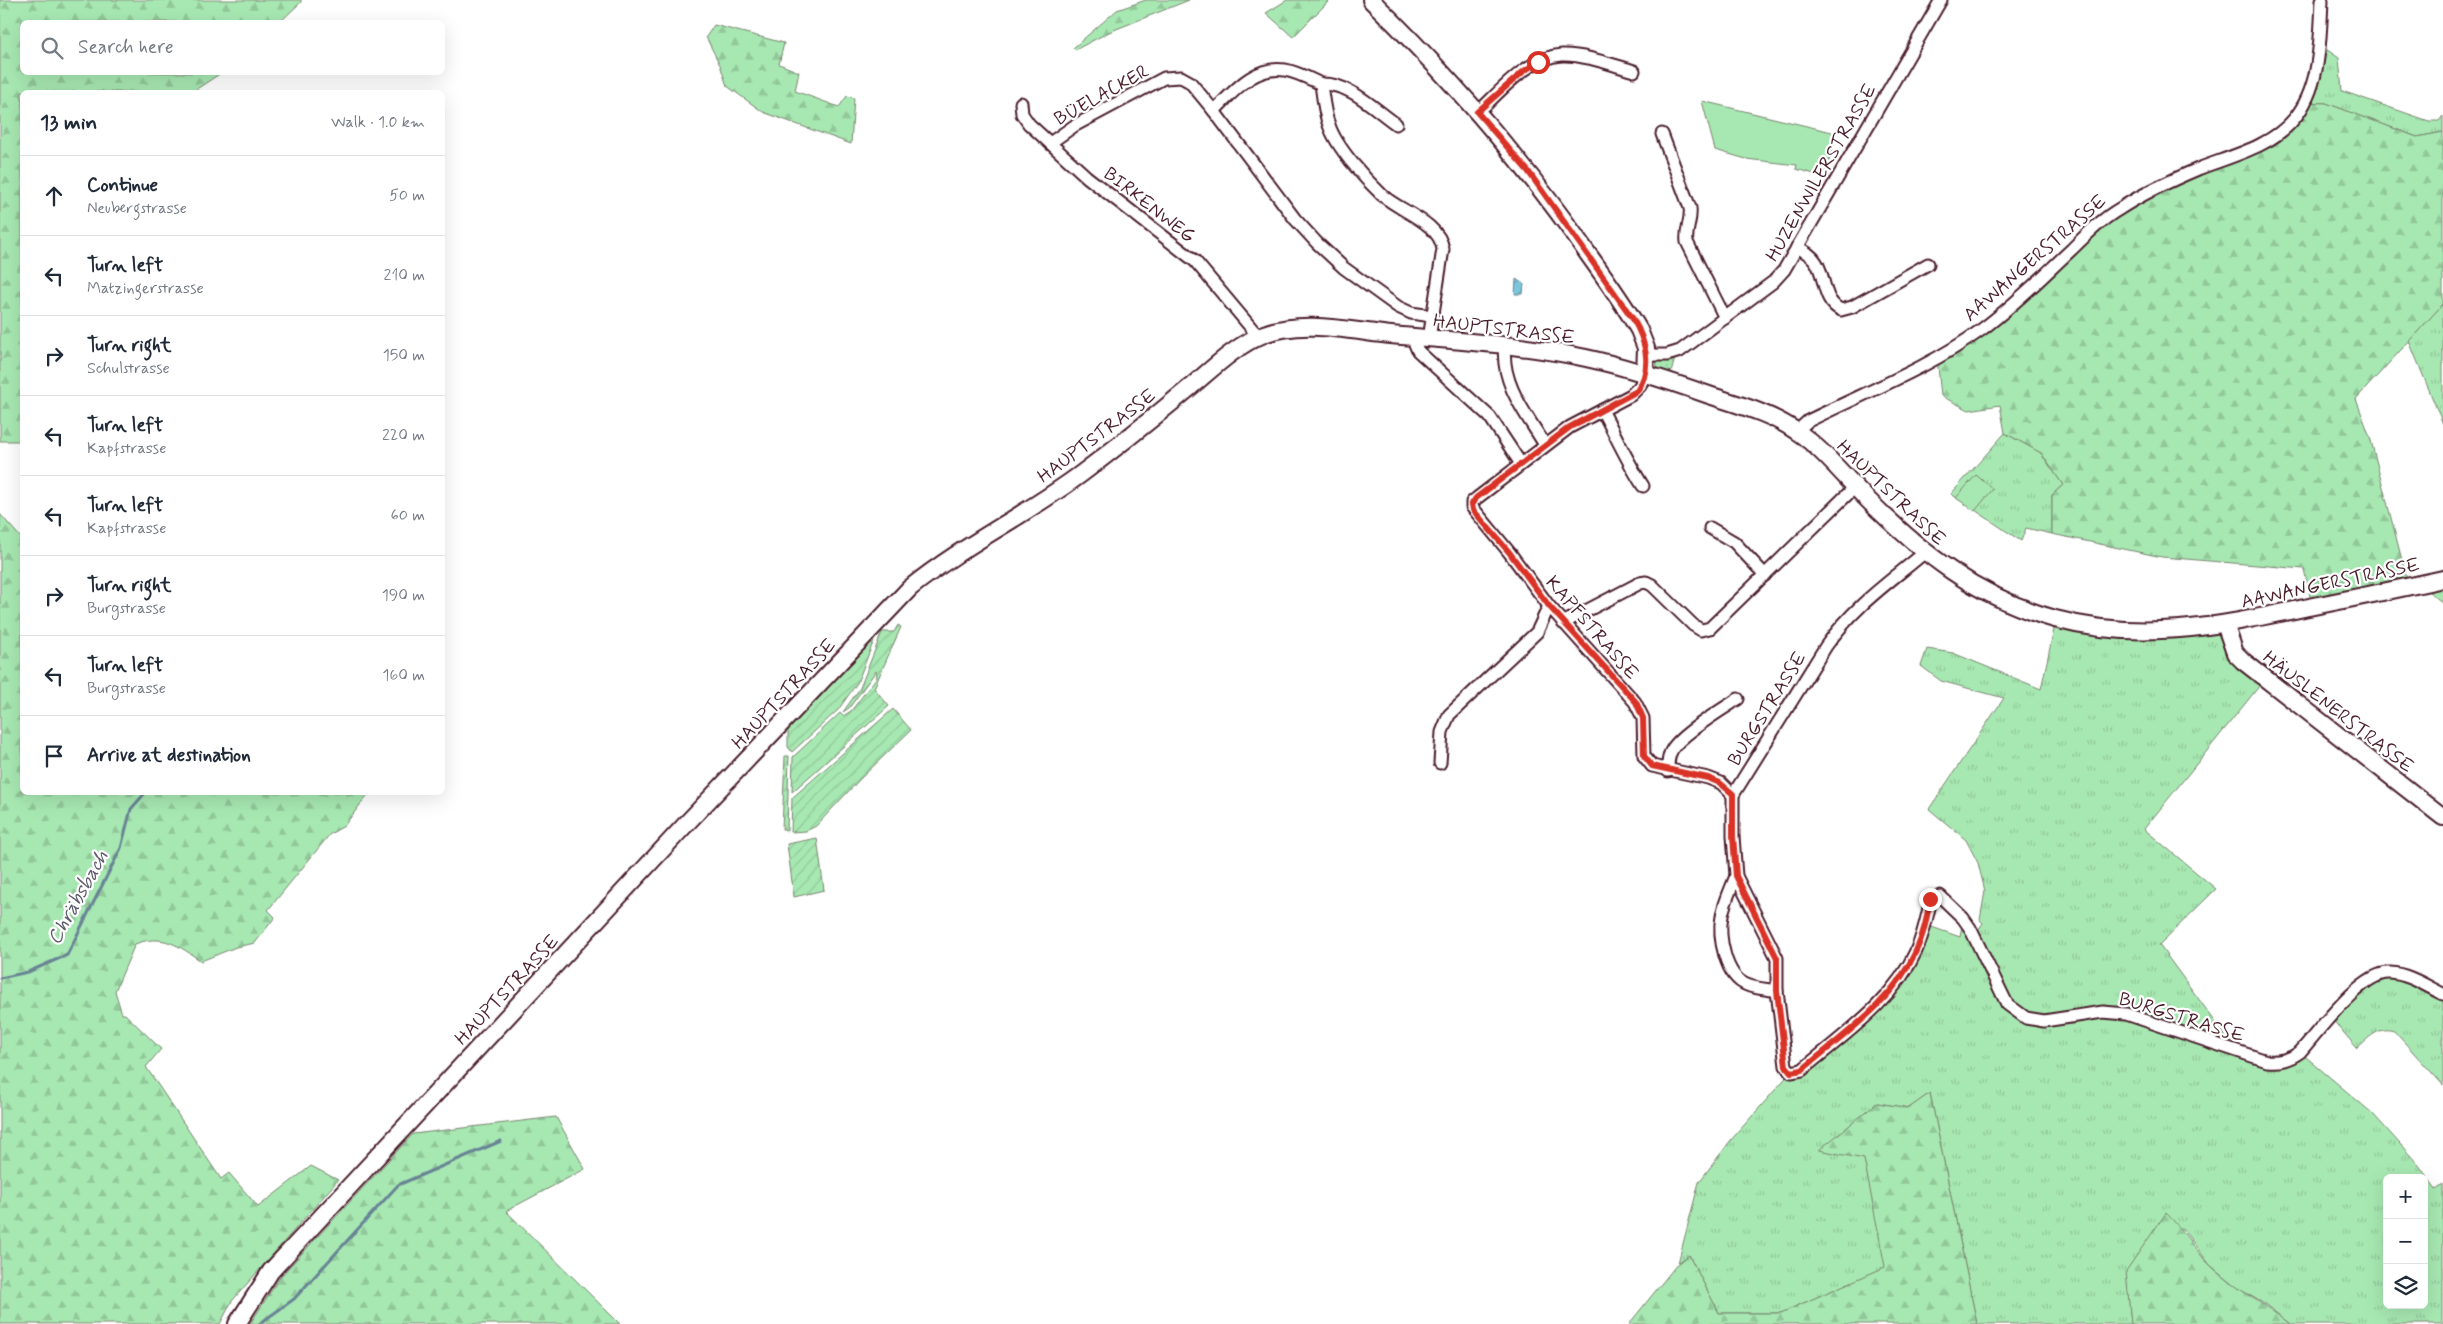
<!DOCTYPE html>
<html lang="en">
<head>
<meta charset="utf-8">
<style>
	body { margin:0; font-family:Mynerve,sans-serif; background:#f2f2f3; color:#1f2937 }
	.controls { position:absolute; right:15px; bottom:15px; display:grid; overflow:hidden; border-radius:8px; box-shadow:0 5px 20px #0002 }
	.controls button { width:45px; height:45px; display:grid; place-items:center; padding:0; border:0; border-bottom:1px solid #e0e1e3; background:#fff; color:#1f2937; font:25px sans-serif }
	.stop { position:absolute; width:15px; height:15px; margin:-11px; border:4px solid #d93025; border-radius:50%; background:#fff }
	.stop.end { background:#d93025; border-color:#fff; box-shadow:0 1px 5px #0008 }
	.list { margin:0; padding:0; list-style:none }
	h2 { display:flex; justify-content:space-between; align-items:center; height:65px; margin:0; padding:0 20px; font-size:21px }
	h2 small { font-size:16px; font-weight:400; color:#747a83 }
	.list li { display:grid; grid-template-columns:32px 1fr auto; gap:15px; align-items:center; box-sizing:border-box; height:80px; padding:0 20px; border-top:1px solid #e0e1e3 }
	.list b { display:block; font-size:19px; white-space:nowrap }
	.list p { margin:0; font-size:16px; white-space:nowrap; color:#747a83 }
	.list em { font-size:16px; font-style:normal; color:#747a83 }
	.icon { flex:none; width:28px; height:28px; fill:none; stroke:currentColor; stroke-width:2; stroke-linecap:round; stroke-linejoin:round }
	.map { position:relative; flex:none; width:2443px; height:1324px; overflow:hidden }
	.search { position:absolute; background:#fff; box-shadow:0 5px 20px #0002; left:20px; top:20px; width:425px; height:55px; display:flex; align-items:center; gap:12px; box-sizing:border-box; padding:0 18px; border-radius:8px; color:#747a83; font-size:19px }
	.panel { position:absolute; background:#fff; box-shadow:0 5px 20px #0002; left:20px; top:90px; width:425px; height:705px; border-radius:8px }
	.map>svg:first-child { display:block }
</style>
</head>
<body>
<div class="map">
<svg width="2443" height="1324" viewBox="0 0 2443 1324">
	<defs>
		<pattern id="grass-tufts" width="24" height="20" patternUnits="userSpaceOnUse" patternTransform="scale(1.25)"><rect width="24" height="20" fill="#a7e8b2"/><path d="M3 7l-1-3M5 7V3M7 7l1-3M15 17l-1-3M17 17v-4M19 17l1-3" fill="none" stroke="#91c799"/></pattern>
		<pattern id="forest-firs" width="22" height="20" patternUnits="userSpaceOnUse" patternTransform="scale(1.25)"><rect width="22" height="20" fill="#a7e8b2"/><path d="M5 1l3.5 6h-7zM16 11l3.5 6h-7z" fill="#91c799"/></pattern>
		<pattern id="park-dots" width="8" height="8" patternUnits="userSpaceOnUse" patternTransform="scale(1.25)"><rect width="8" height="8" fill="#a7e8b2"/><path d="M2 2h.1M6 6h.1" fill="none" stroke="#91c799" stroke-width="1.8" stroke-linecap="round"/></pattern>
		<pattern id="garden-furrows" width="10" height="10" patternUnits="userSpaceOnUse" patternTransform="scale(1.25)"><rect width="10" height="10" fill="#a7e8b2"/><path d="M-1 1l2-2M0 10L10 0M9 11l2-2" fill="none" stroke="#91c799"/></pattern>
		<pattern id="water-waves" width="16" height="10" patternUnits="userSpaceOnUse" patternTransform="scale(1.25)"><rect width="16" height="10" fill="#7cc7dc"/><path d="M0 5q4-4 8 0t8 0" fill="none" stroke="#6daabd"/></pattern>
	</defs>
	<rect width="100%" height="100%" fill="#fff"/>
	<filter id="ink" filterUnits="userSpaceOnUse"><feTurbulence type="fractalNoise" baseFrequency=".02" numOctaves="2"/><feDisplacementMap in="SourceGraphic" scale="10" xChannelSelector="R" yChannelSelector="G"/><feConvolveMatrix kernelMatrix="1 2 1 2 8 2 1 2 1" color-interpolation-filters="sRGB"/></filter>
	<g filter="url(#ink)">
		<g fill="url(#grass-tufts)" stroke="#78846e" fill-rule="evenodd">
			<polygon points="2320,45 2339,58 2342,91 2429,121 2439,121 2443,116 2443,132 2417,137 2326,103 2306,102"/>
			<polygon points="2443,304 2443,424 2409,341"/>
			<polygon points="2005,433 2041,453 2063,485 2052,495 2052,534 2026,528 2021,541 1951,494"/>
			<polygon points="2443,579 2443,603 2419,584"/>
			<path d="M2056 620 2094 627 2225 624 2228 635 2265 679 2144 829 2216 889 2159 945 2236 1050 2267 1061 2300 1052 2372 1113 2418 1164 2436 1189 2443 1184V1324H2290L2266 1305 2236 1287 2210 1265 2182 1228 2127 1271 2131 1324H1977L1930 1093 1909 1108 1877 1103 1820 1150 1864 1158 1886 1267 1781 1313H1719L1689 1255 1678 1263 1699 1182 1731 1140 1791 1072 1802 1070 1902 975 1926 925 1960 937 1963 918 1970 928 1979 929 1983 923 1980 920 1985 891 1978 863 1966 840 1929 809 2004 698 1941 681 1921 666 1927 649 1953 653 2041 689ZM2387 1178H2424V1305H2387Z"/>
			<path d="M2387 972 2443 994V1085L2394 1031C2378 1026 2369 1038 2357 1048L2331 1018 2362 984Z"/>
		</g>
		<g fill="url(#forest-firs)" stroke="#78846e">
			<polygon points="0,0 301,0 301,2 280,22 22,22 22,72 221,73 192,92 22,92 22,441 0,441"/>
			<polygon points="1146,0 1189,0 1109,32 1075,50 1073,48 1117,10"/>
			<polygon points="1287,0 1330,0 1293,37 1266,13"/>
			<polygon points="714,25 784,43 779,64 799,72 795,91 839,107 847,96 854,98 851,144 763,112 727,86 720,65 706,37"/>
			<polygon points="2306,102 2326,103 2417,137 2443,132 2443,304 2356,399 2370,437 2409,587 2312,606 2304,569 2162,557 2052,534 2052,495 2063,485 2041,453 2005,433 2000,405 1969,410 1941,396 1937,357 1962,343 2120,208 2258,146"/>
			<path d="M0 514 22 539V792L369 793 344 826 330 834 268 910 275 917 255 943 236 947 201 961C179 946 163 933 135 944L115 991 122 1014H125L161 1049 146 1067 221 1179 229 1173 258 1207 311 1166 338 1180 232 1301 220 1324H0Z"/>
			<polygon points="1930,1093 1977,1324 1629,1324 1678,1263 1689,1255 1719,1313 1781,1313 1885,1267 1864,1159 1819,1150 1877,1103 1909,1108"/>
			<polygon points="556,1117 585,1169 506,1211 620,1324 250,1324 280,1277 413,1134"/>
			<path d="M2166 1213C2184 1230 2195 1251 2211 1266 2235 1289 2265 1304 2290 1324H2131L2126 1271Z"/>
		</g>
		<polygon fill="url(#park-dots)" stroke="#78846e" points="1675,358 1671,373 1656,368 1657,362"/>
		<g fill="url(#garden-furrows)" stroke="#78846e">
			<polygon points="898,625 901,627 874,688 889,706 792,792 793,757 840,713 843,716 851,711 877,677 876,671 849,708 843,712 860,688 882,632 894,632"/>
			<polygon points="875,638 857,683 838,710 792,752 788,747 788,730"/>
			<polygon points="893,709 911,730 860,779 816,826 806,831 791,832 792,798"/>
			<polygon points="785,756 789,756 787,831 782,829"/>
			<polygon points="817,838 824,890 794,897 787,844"/>
		</g>
		<g fill="#a7e8b2" stroke="#78846e">
			<polygon points="1702,101 1836,133 1825,177 1796,169 1797,165 1746,159 1715,150"/>
			<polygon points="1976,475 1993,489 1975,511 1956,498"/>
		</g>
		<polygon fill="url(#water-waves)" stroke="#688495" points="1516,279 1524,284 1523,294 1515,294"/>
		<g fill="none" stroke-linecap="round" stroke-linejoin="round">
			<g stroke="#688495" stroke-width="3">
				<polyline points="0,978 28,972 67,955 121,848 131,809 146,792"/>
				<polyline points="259,1324 294,1299 398,1185 501,1141"/>
			</g>
			<g stroke="#4a1f2b" stroke-width="15">
				<g id="street">
					<path d="M1321 84C1350 83 1373 108 1396 124"/>
					<polyline points="1021,103 1022,114 1029,124 1087,177 1195,261 1258,336"/>
					<path d="M1477 113C1501 91 1528 57 1562 55 1583 54 1613 65 1634 71"/>
					<path d="M1662 134 1690 208C1692 220 1685 230 1687 242L1725 318"/>
					<polyline points="1050,143 1074,126 1164,78 1181,77 1190,82 1214,111"/>
					<path d="M1797 247C1804 251 1812 255 1816 262 1826 277 1822 301 1841 310L1852 307 1928 264"/>
					<polyline points="1412,337 1418,351 1490,417 1521,464"/>
					<path d="M1429 339 1443 249C1439 222 1401 212 1382 195 1365 179 1336 147 1329 125 1324 112 1323 97 1321 84 1310 79 1297 72 1285 70 1254 65 1233 92 1214 111L1295 219 1317 243 1344 268 1398 307 1411 313 1432 316"/>
					<path d="M1505 346C1500 383 1527 415 1545 445"/>
					<polyline points="1646,355 1667,355 1680,351 1773,282 1784,270 1941,0"/>
					<polyline points="1645,373 1640,386 1631,395 1570,427 1477,498 1472,502 1472,507 1509,552 1549,606 1635,702 1643,718 1644,756 1652,766 1708,778 1721,783 1733,795"/>
					<path d="M1602 410C1616 436 1627 461 1643 486"/>
					<path d="M1797 431 1808 421C1866 392 1929 368 1981 330 2014 306 2043 276 2072 249 2087 234 2102 219 2121 208 2144 193 2172 180 2198 169 2231 156 2271 147 2294 119 2321 87 2320 39 2322 0"/>
					<polyline points="1710,528 1734,542 1765,575"/>
					<path d="M1924 553C1887 584 1855 605 1826 646L1733 795V836L1736 876 1777 958V991L1786 1066 1791 1072 1802 1070C1842 1036 1894 1001 1916 951 1924 934 1927 917 1931 899L1940 896 1963 918 1970 928 2007 1004 2026 1018 2044 1021 2103 1012 2126 1014 2267 1061C2280 1062 2289 1060 2300 1052 2318 1032 2362 971 2390 973 2409 974 2426 986 2443 994"/>
					<polyline points="1563,623 1640,583 1646,582 1652,585 1693,625 1701,630 1710,628 1855,487"/>
					<polyline points="1440,763 1442,732 1449,715 1537,632 1549,606"/>
					<path d="M1668 771C1668 763 1668 755 1673 748 1683 733 1721 710 1738 699"/>
					<path d="M1736 876C1731 889 1724 903 1722 916 1718 936 1725 977 1747 985 1756 989 1768 989 1777 991"/>
				</g>
			</g>
			<g stroke="#4a1f2b" stroke-width="20">
				<g id="secondary">
					<path d="M1371 0C1451 78 1524 162 1588 254 1606 279 1624 304 1639 330L1646 348 1645 373"/>
					<polyline points="2225,624 2235,653 2243,661 2443,817"/>
					<path d="M237 1324 271 1271 686 824 910 588C963 545 1026 515 1081 474 1117 447 1153 418 1188 389 1211 370 1236 345 1264 334 1303 319 1351 331 1391 335 1456 341 1522 344 1586 358 1628 367 1669 381 1709 395 1739 405 1770 413 1796 431 1822 448 1842 474 1864 496 1921 553 1976 597 2055 619 2143 643 2223 625 2309 607 2354 598 2398 589 2443 579"/>
				</g>
			</g>
			<use href="#street" stroke="#fff" stroke-width="11"/>
			<use href="#secondary" stroke="#fff" stroke-width="16"/>
		</g>
	</g>
	<g fill="none" stroke-linecap="round" stroke-linejoin="round" filter="url(#ink)">
		<path stroke="#d93025" stroke-width="6" d="M1538 62 1524 71 1477 112 1528 171 1633 319C1646 341 1653 368 1637 391L1570 427 1476 498 1472 504 1473 510 1509 552 1549 606 1636 702 1643 718 1644 756 1652 766 1708 778 1720 783 1733 794V836L1736 876 1777 958V991L1786 1066 1791 1072 1802 1070C1842 1036 1894 1001 1916 951 1924 934 1927 917 1930 899"/>
	</g>
	<g text-anchor="middle" stroke-width="4.5" stroke-linejoin="round" paint-order="stroke">
		<g font-size="19" fill="#4a1f2b" stroke="#fff">
			<text transform="translate(1101 94) rotate(-29)" y="7">BÜELACKER</text>
			<text transform="translate(1820 172) rotate(-60)" y="7">HUZENWILERSTRASSE</text>
			<text transform="translate(1150 204) rotate(38)" y="7">BIRKENWEG</text>
			<text transform="translate(2034 257) rotate(-41)" y="7">AAWANGERSTRASSE</text>
			<text transform="translate(1504 328) rotate(7)" y="7">HAUPTSTRASSE</text>
			<text transform="translate(1096 435) rotate(-37)" y="7">HAUPTSTRASSE</text>
			<text transform="translate(1892 492) rotate(44)" y="7">HAUPTSTRASSE</text>
			<text transform="translate(2330 582) rotate(-12)" y="7">AAWANGERSTRASSE</text>
			<text transform="translate(1593 627) rotate(49)" y="7">KAPFSTRASSE</text>
			<text transform="translate(783 693) rotate(-47)" y="7">HAUPTSTRASSE</text>
			<text transform="translate(1766 708) rotate(-58)" y="7">BURGSTRASSE</text>
			<text transform="translate(2339 711) rotate(38)" y="7">HÄUSLENERSTRASSE</text>
			<text transform="translate(506 989) rotate(-47)" y="7">HAUPTSTRASSE</text>
			<text transform="translate(2182 1016) rotate(17)" y="7">BURGSTRASSE</text>
		</g>
		<g font-size="20" font-style="italic" fill="#5c5a69" stroke="#fff">
			<text transform="translate(77 897) rotate(-61)" y="7">Chräbsbach</text>
		</g>
	</g>
</svg>
<div class="controls">
<button>+</button>
<button>−</button>
<button><svg class="icon" aria-label="layers" viewBox="0 0 24 24"><path d="M12 4l9 5-9 5-9-5zM3 14l9 5 9-5"/></svg></button>
</div>
<div class="stop" style="left:1538px;top:62px"></div>
<div class="stop end" style="left:1930px;top:899px"></div>
<div class="search"><svg class="icon" aria-label="search" viewBox="0 0 24 24"><circle cx="10" cy="10" r="6"/><path d="M15 15l6 6"/></svg>Search here</div>
<section class="panel">
<h2>13 min<small>Walk · 1.0 km</small></h2>
<ul class="list">
<li><svg class="icon" aria-label="ahead" viewBox="0 0 24 24"><path d="M12 20V5M6 11l6-6 6 6"/></svg><div><b>Continue</b><p>Neubergstrasse</p></div><em>50 m</em></li>
<li><svg class="icon" aria-label="left" viewBox="0 0 24 24"><path d="M17 20v-9H6M10 6l-5 5 5 5"/></svg><div><b>Turn left</b><p>Matzingerstrasse</p></div><em>210 m</em></li>
<li><svg class="icon" aria-label="right" viewBox="0 0 24 24"><path d="M7 20v-9h11M14 6l5 5-5 5"/></svg><div><b>Turn right</b><p>Schulstrasse</p></div><em>150 m</em></li>
<li><svg class="icon" aria-label="left" viewBox="0 0 24 24"><path d="M17 20v-9H6M10 6l-5 5 5 5"/></svg><div><b>Turn left</b><p>Kapfstrasse</p></div><em>220 m</em></li>
<li><svg class="icon" aria-label="left" viewBox="0 0 24 24"><path d="M17 20v-9H6M10 6l-5 5 5 5"/></svg><div><b>Turn left</b><p>Kapfstrasse</p></div><em>60 m</em></li>
<li><svg class="icon" aria-label="right" viewBox="0 0 24 24"><path d="M7 20v-9h11M14 6l5 5-5 5"/></svg><div><b>Turn right</b><p>Burgstrasse</p></div><em>190 m</em></li>
<li><svg class="icon" aria-label="left" viewBox="0 0 24 24"><path d="M17 20v-9H6M10 6l-5 5 5 5"/></svg><div><b>Turn left</b><p>Burgstrasse</p></div><em>160 m</em></li>
<li><svg class="icon" aria-label="arrive" viewBox="0 0 24 24"><path d="M6 21V4h12l-3 4 3 4H6"/></svg><div><b>Arrive at destination</b></div></li>
</ul>
</section>
</div>
</body>
</html>
